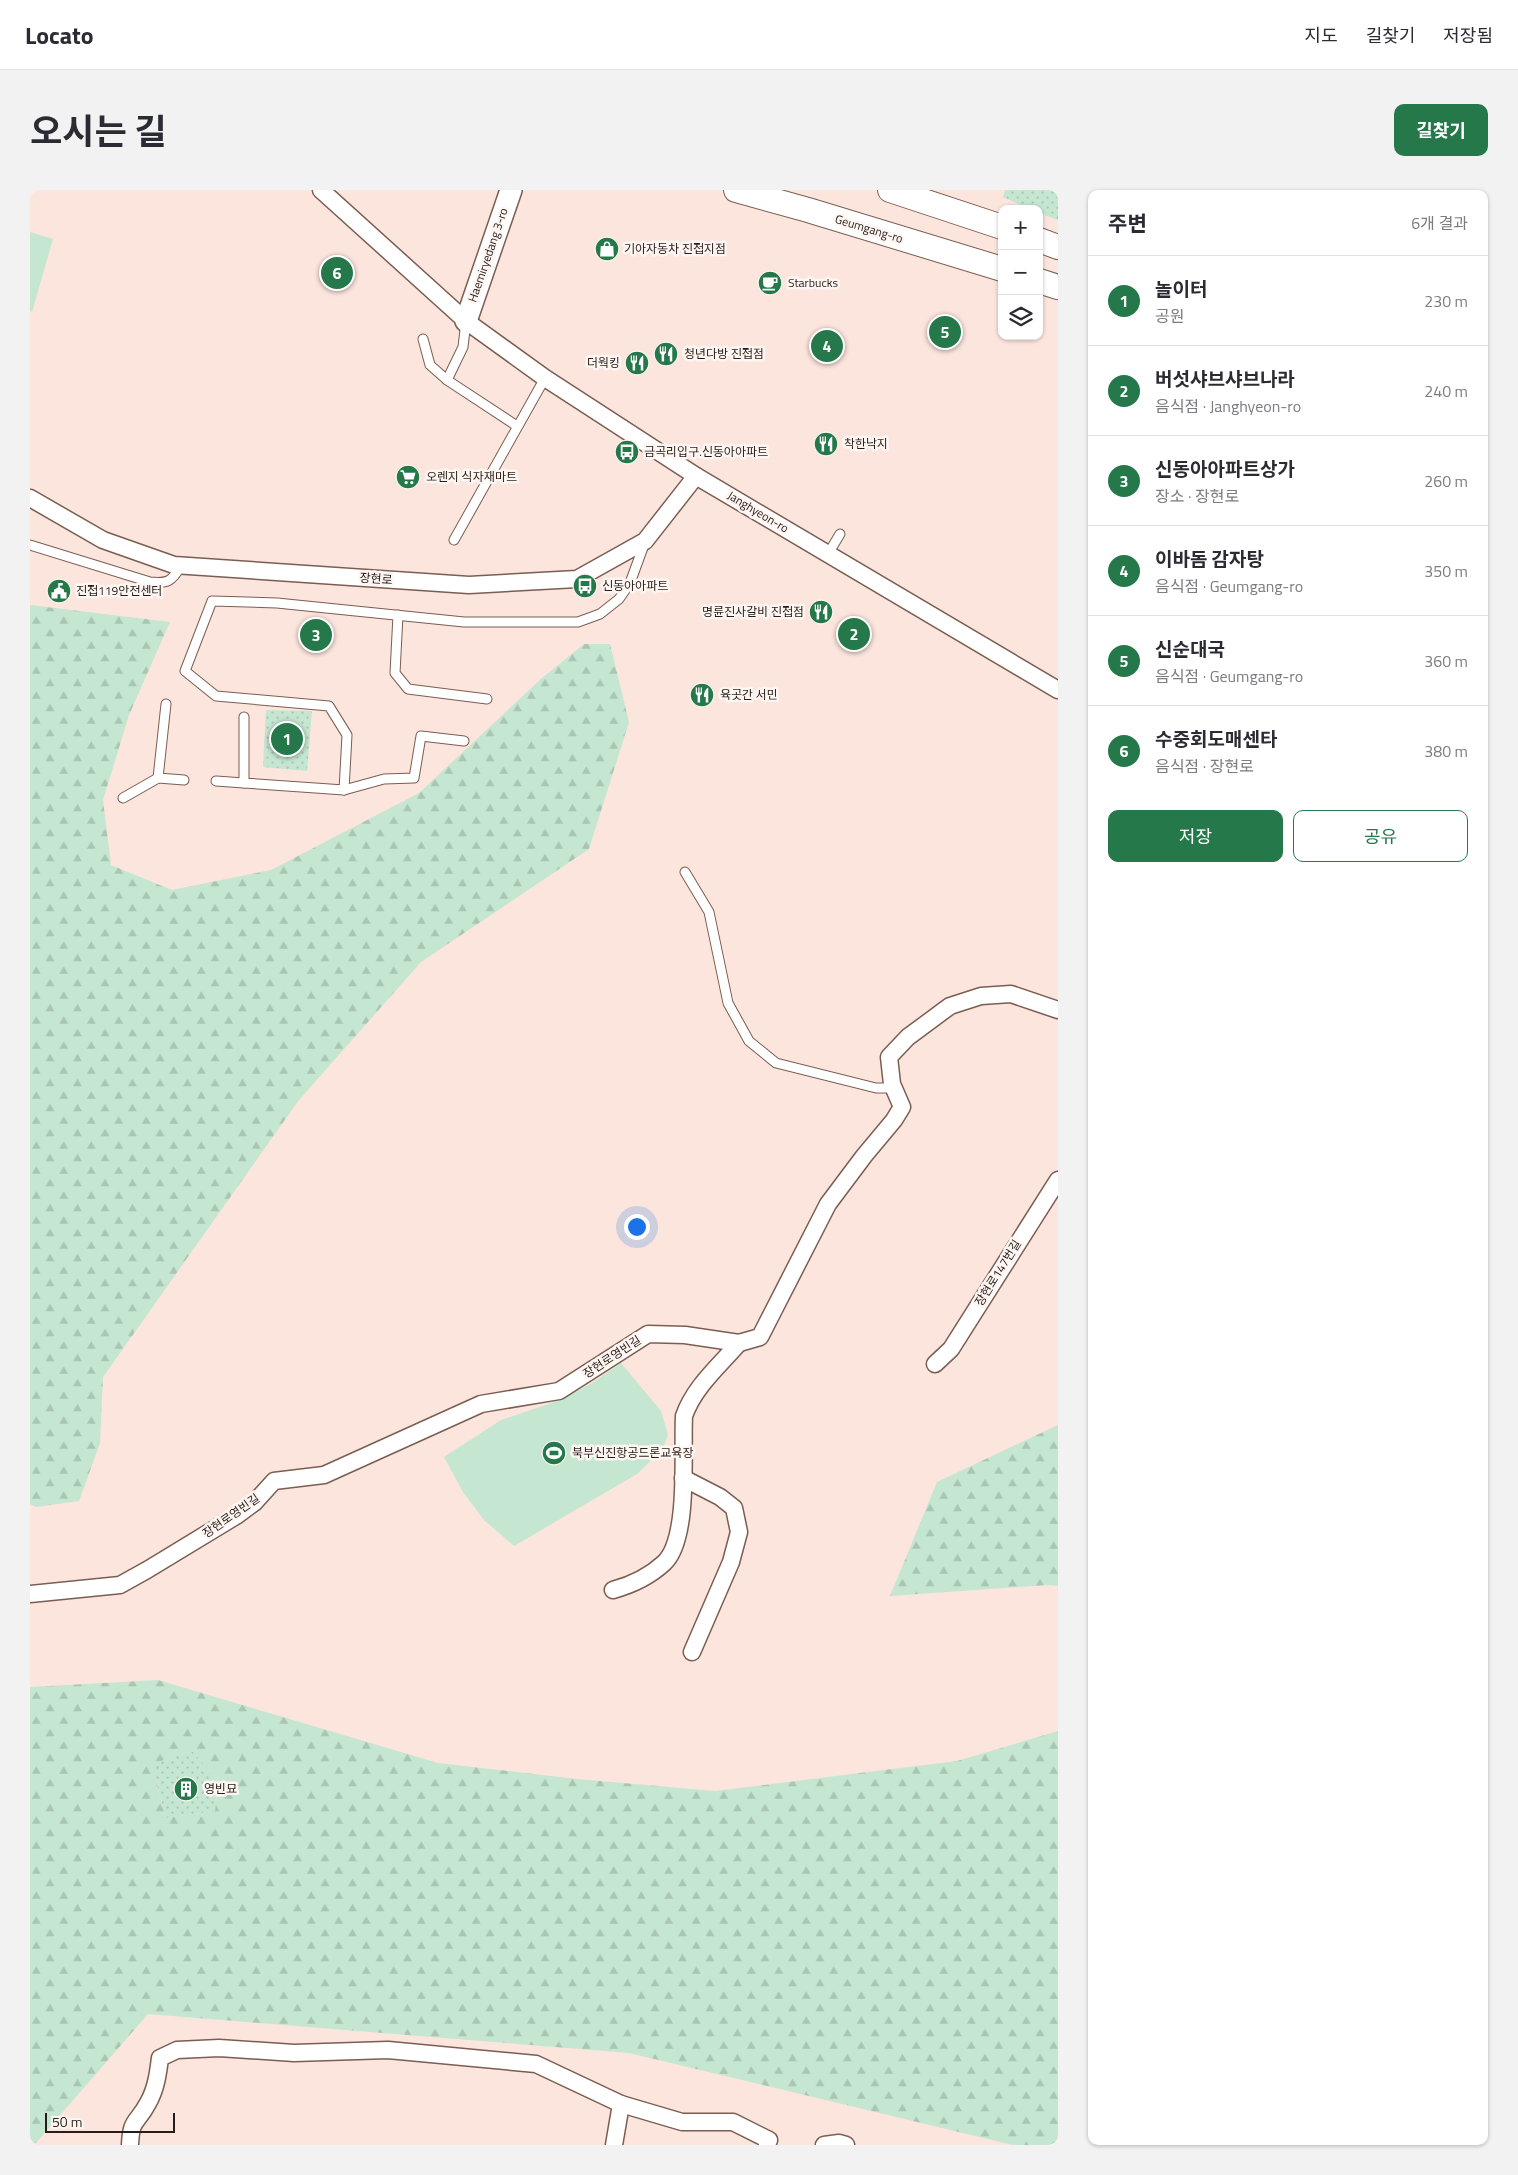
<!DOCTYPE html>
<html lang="ko">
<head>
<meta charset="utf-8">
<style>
	body { margin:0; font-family:"Titillium Web","Noto Sans KR",sans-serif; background:#f2f2f3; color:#2b2b33 }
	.controls { position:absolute; right:15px; top:15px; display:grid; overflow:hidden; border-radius:10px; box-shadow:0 1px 4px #0004 }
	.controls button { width:45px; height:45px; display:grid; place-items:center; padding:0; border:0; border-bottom:1px solid #e1e1e2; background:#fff; color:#2b2b33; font:25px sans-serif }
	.scale { position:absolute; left:15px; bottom:12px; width:130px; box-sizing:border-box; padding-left:5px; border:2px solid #291c17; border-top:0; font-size:14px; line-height:18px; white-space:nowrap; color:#291c17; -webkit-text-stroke:4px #fdf6f3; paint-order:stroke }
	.you { position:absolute; left:606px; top:1036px; width:18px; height:18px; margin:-12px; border:4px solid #fff; border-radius:50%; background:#1a73e8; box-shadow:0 0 0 8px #1a73e833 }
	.badge { display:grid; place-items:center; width:32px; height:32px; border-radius:50%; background:#25784a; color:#fff; font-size:16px; font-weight:700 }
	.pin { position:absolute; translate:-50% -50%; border:2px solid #fff; box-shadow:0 1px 5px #0006 }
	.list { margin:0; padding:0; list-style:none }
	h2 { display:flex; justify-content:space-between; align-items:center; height:65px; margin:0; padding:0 20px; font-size:21px }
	h2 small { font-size:16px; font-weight:400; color:#7c7c81 }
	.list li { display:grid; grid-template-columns:32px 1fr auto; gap:15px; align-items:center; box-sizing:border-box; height:90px; padding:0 20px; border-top:1px solid #e1e1e2 }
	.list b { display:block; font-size:19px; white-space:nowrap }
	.list p { margin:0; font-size:16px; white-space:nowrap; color:#7c7c81 }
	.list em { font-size:16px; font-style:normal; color:#7c7c81 }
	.actions { display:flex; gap:10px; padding:15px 20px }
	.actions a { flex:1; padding:11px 0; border:1px solid #25784a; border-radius:10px; text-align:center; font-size:18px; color:#25784a }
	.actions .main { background:#25784a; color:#fff }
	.icon { flex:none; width:28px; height:28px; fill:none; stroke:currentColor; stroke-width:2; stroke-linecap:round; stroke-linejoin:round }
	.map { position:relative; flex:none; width:1028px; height:1955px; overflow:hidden; border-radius:10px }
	header { display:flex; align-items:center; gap:30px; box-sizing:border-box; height:70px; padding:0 25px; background:#fff; border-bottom:1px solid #e1e1e2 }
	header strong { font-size:24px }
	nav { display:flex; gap:28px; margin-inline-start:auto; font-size:18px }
	.intro { display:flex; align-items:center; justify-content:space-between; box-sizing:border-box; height:120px; padding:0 30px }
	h1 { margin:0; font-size:35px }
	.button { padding:12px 22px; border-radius:10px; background:#25784a; color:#fff; font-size:18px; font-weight:700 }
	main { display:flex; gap:30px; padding:0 30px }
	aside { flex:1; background:#fff; border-radius:10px; box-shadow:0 1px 4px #0004 }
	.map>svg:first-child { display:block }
</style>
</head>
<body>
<header>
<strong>Locato</strong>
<nav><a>지도</a><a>길찾기</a><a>저장됨</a></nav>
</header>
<div class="intro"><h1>오시는 길</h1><a class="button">길찾기</a></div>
<main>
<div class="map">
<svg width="1028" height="1955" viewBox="0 0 1028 1955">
	<defs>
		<pattern id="grass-dots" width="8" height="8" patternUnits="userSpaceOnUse" patternTransform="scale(1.25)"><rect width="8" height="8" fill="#c5e6d1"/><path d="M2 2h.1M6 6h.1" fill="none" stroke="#a9c5b3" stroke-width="1.8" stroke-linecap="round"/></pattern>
		<pattern id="forest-firs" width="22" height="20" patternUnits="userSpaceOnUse" patternTransform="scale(1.25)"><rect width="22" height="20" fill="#c5e6d1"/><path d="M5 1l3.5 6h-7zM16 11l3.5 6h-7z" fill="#a9c5b3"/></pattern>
	</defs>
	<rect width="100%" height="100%" fill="#fbe5dd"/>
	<g fill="url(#grass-dots)">
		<polygon points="975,0 1028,0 1028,30 1009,23 1009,19 1000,19 973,7"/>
		<polygon points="236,520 282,521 277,581 233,577"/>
		<polygon points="162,1561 188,1590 185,1621 136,1628 121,1574"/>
	</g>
	<g fill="url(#forest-firs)" fill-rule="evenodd">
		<polygon points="0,415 140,432 99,525 73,610 81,675 142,700 241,680 389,603 511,489 554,454 580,454 599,532 559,659 391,772 269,910 73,1187 70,1253 49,1311 6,1317 0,1314"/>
		<polygon points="1028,1235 1028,1396 1018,1395 860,1406 907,1292"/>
		<path d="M128 1490 408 1573 547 1589 685 1601 927 1571 1028 1541V1955H983L599 1863 118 1824 4 1955H0V1497ZM162 1561 188 1590 185 1621 136 1628 121 1574Z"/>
	</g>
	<g fill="#c5e6d1">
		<polygon points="0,42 23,49 2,122 0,121"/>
		<polygon points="591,1173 631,1221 638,1245 632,1260 607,1284 484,1356 454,1330 433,1302 414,1267 471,1230 530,1210 562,1193"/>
	</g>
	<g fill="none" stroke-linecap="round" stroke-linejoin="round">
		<g stroke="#7b5d51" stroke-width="11">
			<g id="service">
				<polyline points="436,131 433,157 417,190 487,236"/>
				<polyline points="393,149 400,175 417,190"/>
				<polyline points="424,350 515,188"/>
				<path d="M0 355 120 392C138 394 142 391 151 376"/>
				<polyline points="798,364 810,344"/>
				<polyline points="368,425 365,483 378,499 457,509"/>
				<polyline points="214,527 214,593 314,600 317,545 299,516 186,506 155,481 182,411 247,413 434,432 548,432 570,424 589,409 600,393 615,352"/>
				<polyline points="128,588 136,514"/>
				<polyline points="186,591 214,593"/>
				<polyline points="314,600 354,589 384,588 391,546 434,551"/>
				<polyline points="93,608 128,588 154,590"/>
				<polyline points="655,682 679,722 698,813 719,851 746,873 846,898 864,898"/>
			</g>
		</g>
		<g stroke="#7b5d51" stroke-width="19">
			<g id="minor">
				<polyline points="291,0 436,131 515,188 666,286 1028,500"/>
				<polyline points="0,308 73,350 144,375 439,395 547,389 615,351 666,286"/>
				<polyline points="905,1174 921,1159 1028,990"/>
				<polyline points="653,1288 690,1307 704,1318 709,1342 701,1372 662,1462"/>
				<path d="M583 1400C601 1395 620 1386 634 1373 660 1349 652 1261 654 1226 664 1197 689 1176 709 1153"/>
				<polyline points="0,1404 90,1395 117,1380 206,1326 225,1312 244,1291 294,1285 451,1214 529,1201 618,1144 655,1145 709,1153 730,1147 798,1014 834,966 864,930 872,917 862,894 859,867 878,847 920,816 951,806 981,804 1028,820"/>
				<path d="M100 1955C101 1928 107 1934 118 1913 126 1899 128 1884 130 1868L147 1860 189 1858 264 1863 358 1860 506 1874 591 1914 652 1932H703L739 1950 737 1955"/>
				<polyline points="584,1955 591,1914"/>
				<polyline points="794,1955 809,1953 816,1955"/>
			</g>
		</g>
		<g stroke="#7b5d51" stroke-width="24">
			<polyline id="tertiary" points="436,131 481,0"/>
		</g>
		<g stroke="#7b5d51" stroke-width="26">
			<g id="secondary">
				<polyline points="706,0 778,20 972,79"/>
				<polyline points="860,0 972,37"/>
				<polyline points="1009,50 1028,57"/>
				<polyline points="1009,91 1028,97"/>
			</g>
		</g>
		<use href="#service" stroke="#fff" stroke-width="9"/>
		<use href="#minor" stroke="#fff" stroke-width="16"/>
		<use href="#tertiary" stroke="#fff" stroke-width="21"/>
		<use href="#secondary" stroke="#fff" stroke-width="24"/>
	</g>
	<defs>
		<g id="shop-disc" transform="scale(1.25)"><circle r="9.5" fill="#25784a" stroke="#fdf6f3"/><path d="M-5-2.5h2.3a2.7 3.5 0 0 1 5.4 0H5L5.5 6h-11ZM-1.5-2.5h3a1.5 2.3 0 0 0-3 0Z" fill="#fff"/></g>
		<g id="cafe-disc" transform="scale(1.25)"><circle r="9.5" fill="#25784a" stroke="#fdf6f3"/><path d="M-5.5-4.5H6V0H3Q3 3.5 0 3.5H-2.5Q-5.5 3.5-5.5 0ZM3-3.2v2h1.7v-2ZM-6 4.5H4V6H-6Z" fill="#fff"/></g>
		<g id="restaurant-disc" transform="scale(1.25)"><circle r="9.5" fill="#25784a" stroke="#fdf6f3"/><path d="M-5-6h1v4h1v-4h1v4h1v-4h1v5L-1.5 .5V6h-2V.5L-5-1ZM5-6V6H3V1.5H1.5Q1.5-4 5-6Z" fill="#fff"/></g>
		<g id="bus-disc" transform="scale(1.25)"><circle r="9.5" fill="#25784a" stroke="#fdf6f3"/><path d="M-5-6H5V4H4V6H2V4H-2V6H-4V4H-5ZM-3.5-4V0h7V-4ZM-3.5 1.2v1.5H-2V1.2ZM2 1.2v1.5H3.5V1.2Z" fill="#fff"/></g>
		<g id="supermarket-disc" transform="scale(1.25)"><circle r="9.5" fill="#25784a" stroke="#fdf6f3"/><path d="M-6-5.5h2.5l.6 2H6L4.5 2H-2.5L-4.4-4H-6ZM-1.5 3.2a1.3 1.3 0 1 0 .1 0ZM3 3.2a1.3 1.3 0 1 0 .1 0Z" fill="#fff"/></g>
		<g id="civic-disc" transform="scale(1.25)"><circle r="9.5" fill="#25784a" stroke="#fdf6f3"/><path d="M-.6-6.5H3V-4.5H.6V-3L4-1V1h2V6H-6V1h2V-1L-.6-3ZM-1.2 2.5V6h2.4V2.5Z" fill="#fff"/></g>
		<g id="stadium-disc" transform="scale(1.25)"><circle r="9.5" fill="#25784a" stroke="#fdf6f3"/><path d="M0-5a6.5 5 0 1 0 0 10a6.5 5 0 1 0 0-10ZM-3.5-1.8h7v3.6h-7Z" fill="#fff"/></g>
		<g id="building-disc" transform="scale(1.25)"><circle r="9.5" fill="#25784a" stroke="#fdf6f3"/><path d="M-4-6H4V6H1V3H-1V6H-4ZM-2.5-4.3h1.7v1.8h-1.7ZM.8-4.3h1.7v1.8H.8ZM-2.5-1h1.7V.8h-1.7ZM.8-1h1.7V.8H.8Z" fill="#fff"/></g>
	</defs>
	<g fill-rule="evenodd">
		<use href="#shop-disc" x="577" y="59"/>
		<use href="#cafe-disc" x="740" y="93"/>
		<use href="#restaurant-disc" x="636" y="164"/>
		<use href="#restaurant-disc" x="607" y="173"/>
		<use href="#restaurant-disc" x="796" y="254"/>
		<use href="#bus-disc" x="597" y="262"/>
		<use href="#supermarket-disc" x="378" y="287"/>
		<use href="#bus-disc" x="555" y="396"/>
		<use href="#civic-disc" x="29" y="401"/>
		<use href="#restaurant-disc" x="791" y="422"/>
		<use href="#restaurant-disc" x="672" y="505"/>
		<use href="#stadium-disc" x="524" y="1263"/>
		<use href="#building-disc" x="156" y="1599"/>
	</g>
	<g text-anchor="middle" stroke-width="5" stroke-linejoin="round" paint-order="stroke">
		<g font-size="12" fill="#291c17" stroke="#fdf6f3">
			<text transform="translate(839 39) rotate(17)" y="4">Geumgang-ro</text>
			<text transform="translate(458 65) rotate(-71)" y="4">Haemiryedang 3-ro</text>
			<text transform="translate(728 322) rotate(31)" y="4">Janghyeon-ro</text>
			<text transform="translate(346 389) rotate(4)" y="4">장현로</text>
			<text transform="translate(968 1083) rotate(-58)" y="4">장현로147번길</text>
			<text transform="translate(582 1167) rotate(-33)" y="4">장현로영빈길</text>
			<text transform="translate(201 1326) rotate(-35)" y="4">장현로영빈길</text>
		</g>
		<g font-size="12" fill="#291c17" stroke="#fdf6f3" text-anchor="start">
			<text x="594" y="63">기아자동차 진접지점</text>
			<text x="758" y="97">Starbucks</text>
			<text x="654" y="168">청년다방 진접점</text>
			<text x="590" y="177" text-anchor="end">더웍킹</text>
			<text x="814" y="258">착한낙지</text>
			<text x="614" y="266">금곡리입구.신동아아파트</text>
			<text x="396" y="291">오렌지 식자재마트</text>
			<text x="572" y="400">신동아아파트</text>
			<text x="46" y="405">진접119안전센터</text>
			<text x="774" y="426" text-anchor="end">명륜진사갈비 진접점</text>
			<text x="690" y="509">육곳간 서민</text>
			<text x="542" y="1267">북부신진항공드론교육장</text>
			<text x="174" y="1603">영빈묘</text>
		</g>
	</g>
</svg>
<div class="controls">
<button>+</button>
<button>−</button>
<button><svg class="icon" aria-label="layers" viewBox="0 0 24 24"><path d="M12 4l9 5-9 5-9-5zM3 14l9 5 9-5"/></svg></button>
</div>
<div class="scale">50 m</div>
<div class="you"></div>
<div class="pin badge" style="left:257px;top:549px">1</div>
<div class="pin badge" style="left:824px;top:444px">2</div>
<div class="pin badge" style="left:286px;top:445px">3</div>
<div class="pin badge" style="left:797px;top:156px">4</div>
<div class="pin badge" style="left:915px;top:142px">5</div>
<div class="pin badge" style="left:307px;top:83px">6</div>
</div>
<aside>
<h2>주변<small>6개 결과</small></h2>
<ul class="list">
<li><span class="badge">1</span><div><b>놀이터</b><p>공원</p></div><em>230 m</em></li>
<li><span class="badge">2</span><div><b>버섯샤브샤브나라</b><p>음식점 · Janghyeon-ro</p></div><em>240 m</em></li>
<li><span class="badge">3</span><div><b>신동아아파트상가</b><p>장소 · 장현로</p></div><em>260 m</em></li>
<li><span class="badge">4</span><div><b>이바돔 감자탕</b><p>음식점 · Geumgang-ro</p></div><em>350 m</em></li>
<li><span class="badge">5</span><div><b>신순대국</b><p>음식점 · Geumgang-ro</p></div><em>360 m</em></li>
<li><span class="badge">6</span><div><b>수중회도매센타</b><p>음식점 · 장현로</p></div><em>380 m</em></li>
</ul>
<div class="actions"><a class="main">저장</a><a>공유</a></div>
</aside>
</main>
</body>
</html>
